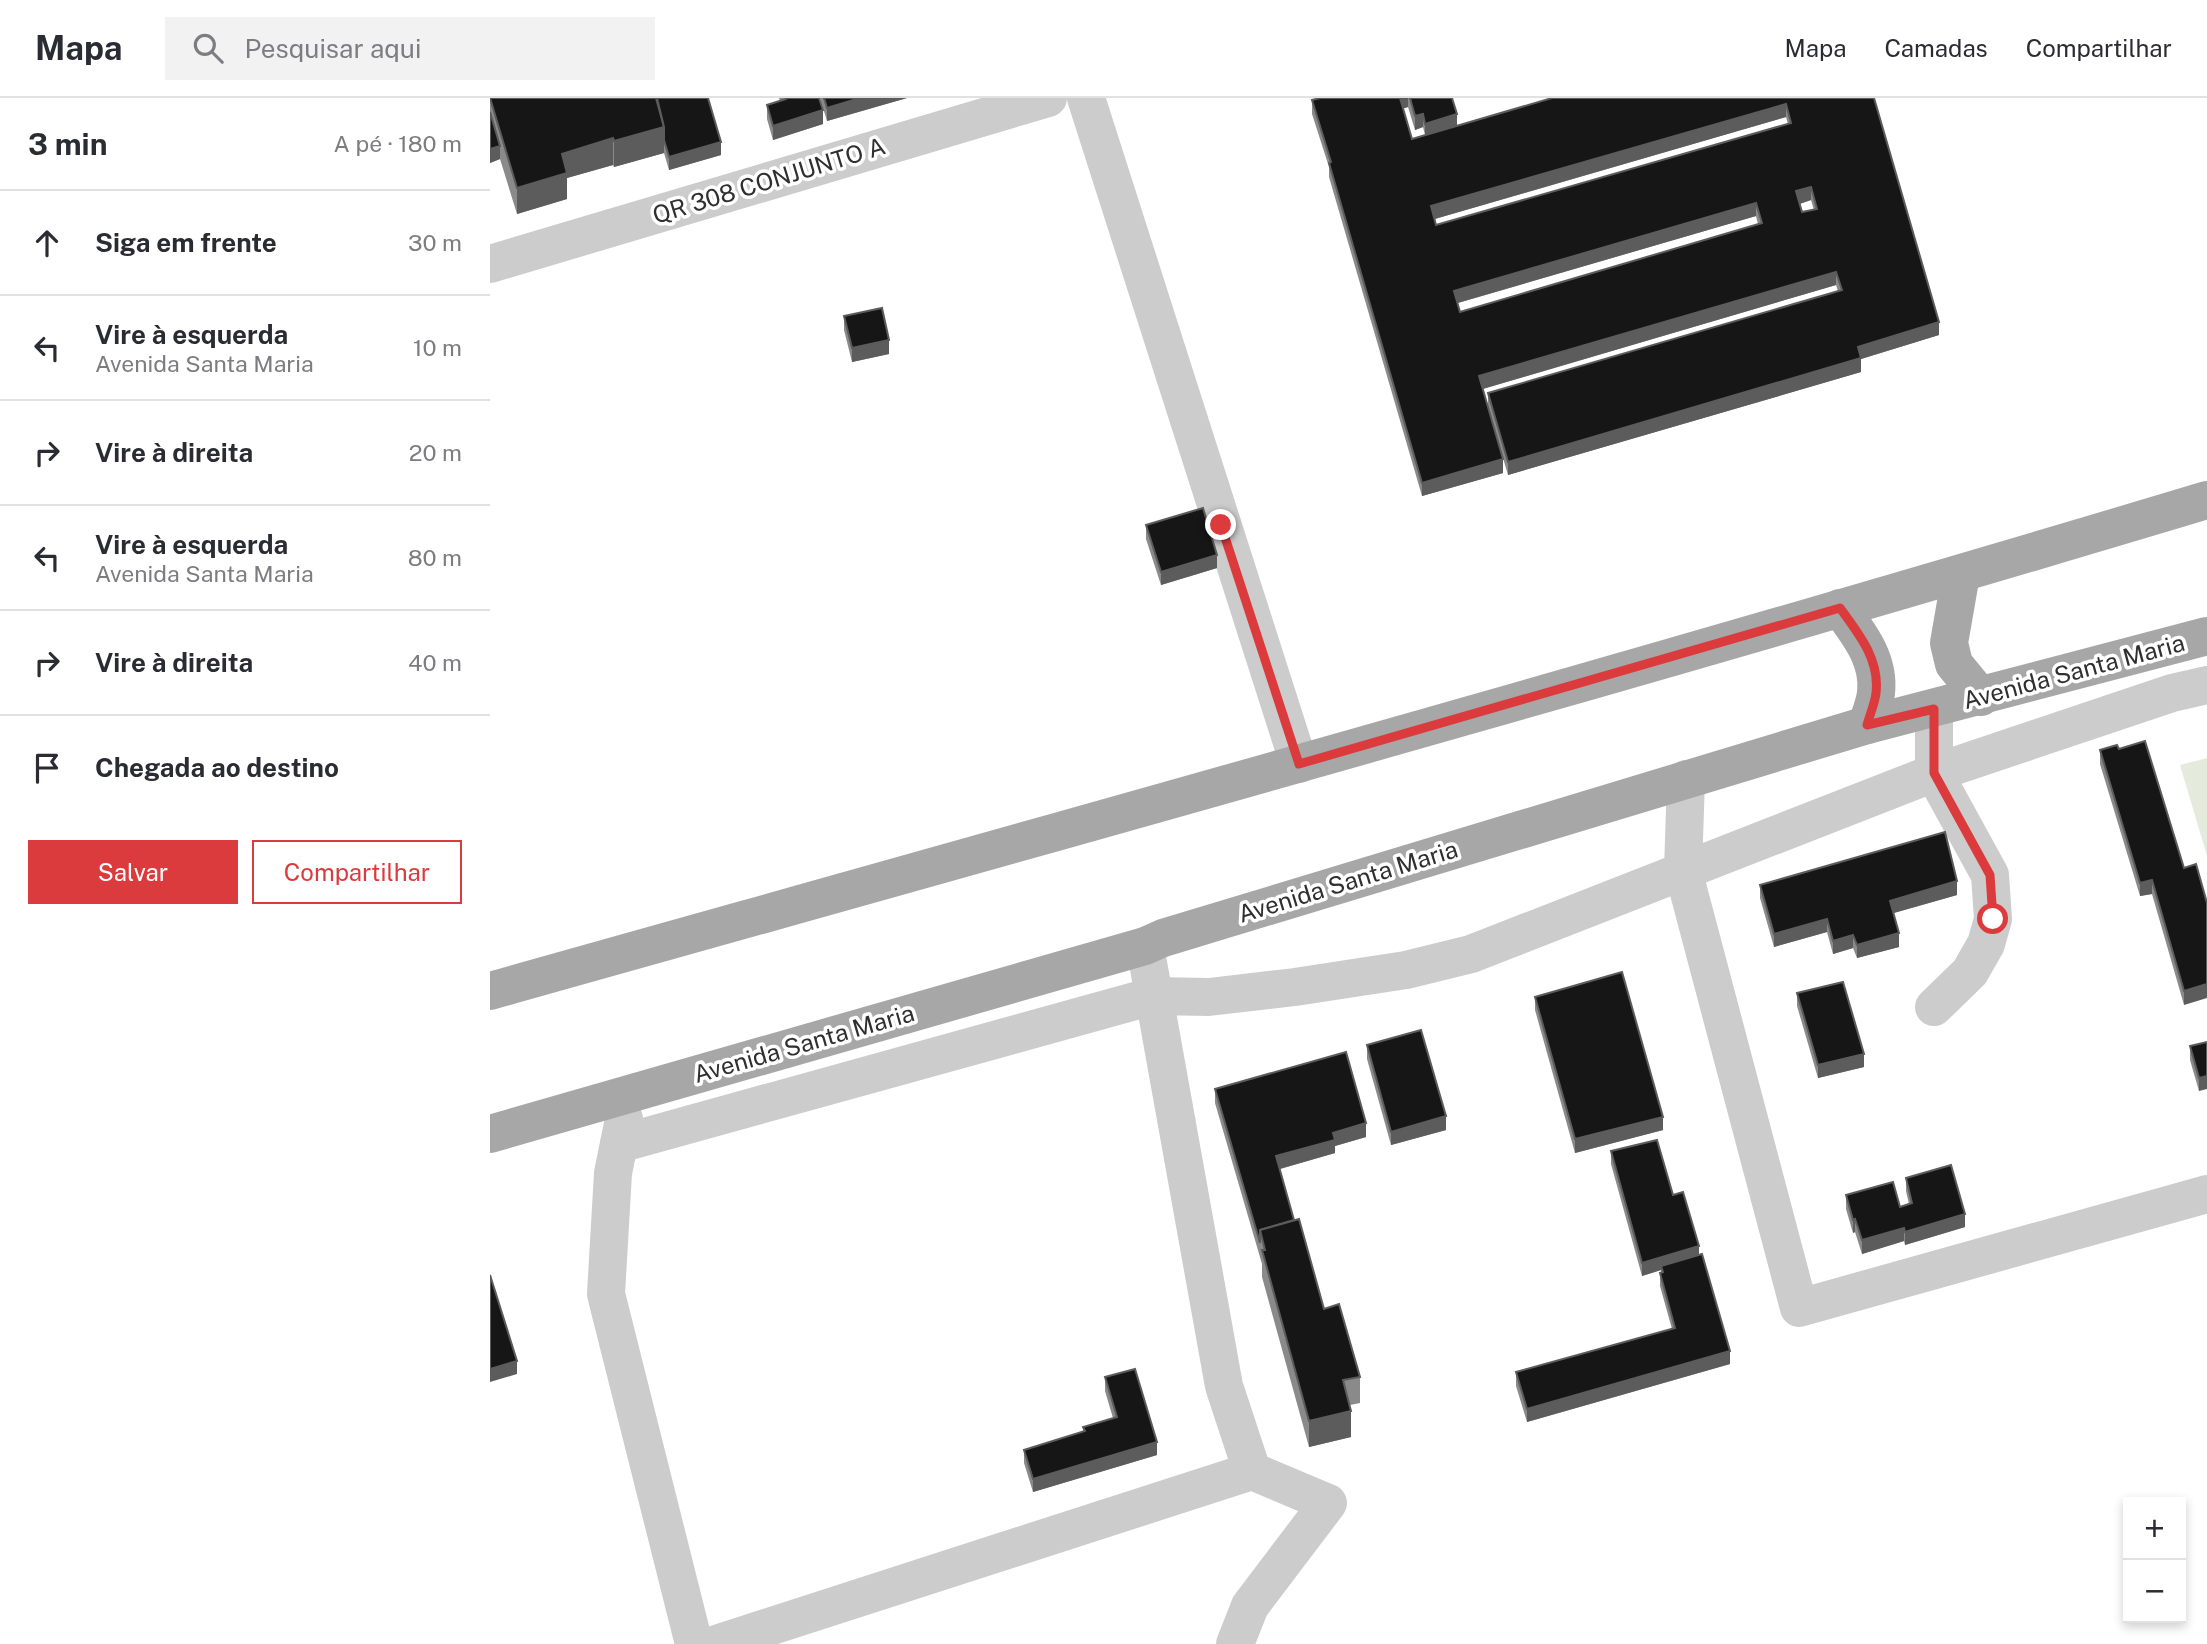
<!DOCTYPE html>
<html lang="pt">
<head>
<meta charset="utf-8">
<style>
	body { margin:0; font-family:"Public Sans",sans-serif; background:#f2f2f3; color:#2b2b33 }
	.controls { position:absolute; right:21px; bottom:21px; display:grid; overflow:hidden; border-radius:0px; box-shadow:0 4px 10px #0003 }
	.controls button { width:63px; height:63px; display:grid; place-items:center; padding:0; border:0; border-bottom:2px solid #e1e1e2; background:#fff; color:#2b2b33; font:35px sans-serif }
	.stop { position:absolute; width:21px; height:21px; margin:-16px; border:5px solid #db3b3d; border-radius:50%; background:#fff }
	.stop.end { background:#db3b3d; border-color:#fff; box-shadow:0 2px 7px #0008 }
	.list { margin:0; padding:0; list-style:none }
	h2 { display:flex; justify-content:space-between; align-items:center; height:91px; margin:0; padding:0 28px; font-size:30px }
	h2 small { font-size:23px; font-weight:400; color:#7c7c81 }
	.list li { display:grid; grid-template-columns:46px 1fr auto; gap:21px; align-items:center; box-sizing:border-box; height:105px; padding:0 28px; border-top:2px solid #e1e1e2 }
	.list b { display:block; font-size:26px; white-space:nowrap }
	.list p { margin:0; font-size:23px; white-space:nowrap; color:#7c7c81 }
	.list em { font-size:23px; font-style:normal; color:#7c7c81 }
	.actions { display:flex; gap:14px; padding:21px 28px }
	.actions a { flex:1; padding:16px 0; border:2px solid #db3b3d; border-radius:0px; text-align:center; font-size:24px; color:#db3b3d }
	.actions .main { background:#db3b3d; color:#fff }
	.icon { flex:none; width:38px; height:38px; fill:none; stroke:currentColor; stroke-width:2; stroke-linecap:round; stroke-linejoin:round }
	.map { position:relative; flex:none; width:1717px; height:1546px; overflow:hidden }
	header { display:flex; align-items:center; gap:42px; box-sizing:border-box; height:98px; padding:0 35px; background:#fff; border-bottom:2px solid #e1e1e2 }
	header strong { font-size:33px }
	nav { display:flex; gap:38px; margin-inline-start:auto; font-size:24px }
	.search { width:490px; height:63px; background:#f2f2f3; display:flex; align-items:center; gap:18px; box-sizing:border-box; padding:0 24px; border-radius:0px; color:#7c7c81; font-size:26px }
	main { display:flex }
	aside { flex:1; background:#fff }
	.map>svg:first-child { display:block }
</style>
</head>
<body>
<header>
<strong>Mapa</strong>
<div class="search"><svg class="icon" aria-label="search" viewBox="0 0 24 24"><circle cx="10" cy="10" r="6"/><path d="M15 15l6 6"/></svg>Pesquisar aqui</div>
<nav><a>Mapa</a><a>Camadas</a><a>Compartilhar</a></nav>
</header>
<main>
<aside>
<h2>3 min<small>A pé · 180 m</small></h2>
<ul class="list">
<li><svg class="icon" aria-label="ahead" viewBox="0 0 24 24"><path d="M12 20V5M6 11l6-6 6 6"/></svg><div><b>Siga em frente</b></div><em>30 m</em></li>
<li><svg class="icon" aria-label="left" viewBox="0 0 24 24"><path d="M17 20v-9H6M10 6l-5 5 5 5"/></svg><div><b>Vire à esquerda</b><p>Avenida Santa Maria</p></div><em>10 m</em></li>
<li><svg class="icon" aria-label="right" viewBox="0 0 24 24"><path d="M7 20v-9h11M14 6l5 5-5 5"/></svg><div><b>Vire à direita</b></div><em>20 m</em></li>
<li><svg class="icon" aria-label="left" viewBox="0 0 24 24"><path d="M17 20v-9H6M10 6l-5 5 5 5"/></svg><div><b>Vire à esquerda</b><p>Avenida Santa Maria</p></div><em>80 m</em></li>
<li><svg class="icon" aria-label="right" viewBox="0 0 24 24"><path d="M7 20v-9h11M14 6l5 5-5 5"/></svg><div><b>Vire à direita</b></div><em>40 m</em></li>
<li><svg class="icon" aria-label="arrive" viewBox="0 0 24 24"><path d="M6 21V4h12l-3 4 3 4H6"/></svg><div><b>Chegada ao destino</b></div></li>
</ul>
<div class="actions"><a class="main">Salvar</a><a>Compartilhar</a></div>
</aside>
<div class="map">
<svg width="1717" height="1546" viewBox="0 0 1717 1546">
	<rect width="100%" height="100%" fill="#fff"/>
	<polygon fill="#e4ebdd" points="1717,660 1717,758 1690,667"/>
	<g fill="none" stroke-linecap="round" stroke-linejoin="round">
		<g stroke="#ccc" stroke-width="38">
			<polyline points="596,0 809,666"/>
			<polyline points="0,166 558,0"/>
			<polyline points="1196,681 1193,772 1309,1210 1717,1096"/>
			<polyline points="1444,909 1480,874 1496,846 1503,821 1500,777 1444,675 1444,611"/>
			<polyline points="134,1021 123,1075 116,1196 204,1546"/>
			<polyline points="129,1046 663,898 719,899 805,889 916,872 981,856 1444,675 1682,595 1717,587"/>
			<polyline points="226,1546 762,1373 734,1288 655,848"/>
			<polyline points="745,1546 760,1508 838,1405 762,1373"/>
		</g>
		<g stroke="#a7a7a7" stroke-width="38">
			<polyline points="1471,476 1459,545 1464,566 1491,599"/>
			<path d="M1350 510C1368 535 1390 561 1386 595 1385 605 1380 617 1377 627"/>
			<path d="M0 893C573 732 1147 573 1717 402"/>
			<polyline points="0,1036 655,848 673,840 1377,627 1717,538"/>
		</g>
	</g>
	<g fill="#8a8a8a" fill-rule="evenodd">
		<polygon points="0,0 231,57 179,72 174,55 124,69 123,67 77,80 77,101 27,116 10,61 0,65"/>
		<polygon points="289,0 329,0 333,26 283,42 277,21 277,7 290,3"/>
		<polygon points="330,0 417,0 337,23"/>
		<path d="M830 0H962L967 28 1384 0 1449 237 1371 261V274L1018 377 998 309V295L1348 193 1346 187 993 291 1013 375 932 398 839 79V69L822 16V2ZM918 9 925 32 933 29 935 37 922 41 913 10ZM1296 19 1298 26 946 127 945 121ZM1321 102 1324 112 1312 114 1310 106ZM1266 118 1268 126 970 214 968 205Z"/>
		<polygon points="354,218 399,256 362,264 354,232"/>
		<polygon points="656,427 727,470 671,487 656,441"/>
		<polygon points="1629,651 1694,770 1694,907 1662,796 1650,798 1610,666 1610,652"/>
		<polygon points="1270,787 1467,797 1404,815 1409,849 1367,860 1363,850 1343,856 1337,834 1284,849 1270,800"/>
		<polygon points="1307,895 1374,969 1328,980 1307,908"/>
		<polygon points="1045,899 1173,1032 1085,1055 1045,912"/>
		<polygon points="1717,944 1709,993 1700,962 1700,948"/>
		<polygon points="877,947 956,1032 901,1047 877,961"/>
		<polygon points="725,991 876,1039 845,1048 845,1055 790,1071 804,1122 834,1211 870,1279 870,1305 860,1307 861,1339 819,1349 772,1179 772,1166 725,1005"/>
		<polygon points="1121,1053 1183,1097 1209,1157 1240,1266 1037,1324 1026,1288 1026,1274 1182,1231 1170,1188 1170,1175 1171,1174 1171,1172 1152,1178 1121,1066"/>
		<polygon points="1416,1080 1475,1129 1415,1147 1414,1143 1372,1156 1365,1134 1363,1135 1356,1111 1356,1097 1410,1109 1419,1106 1416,1093"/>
		<polygon points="615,1279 667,1357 543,1394 534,1365 534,1352 593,1334 593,1329 623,1320 615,1293"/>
	</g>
	<g fill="#5c5c5c">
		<polygon points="370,0 417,0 337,23 337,10"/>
		<polygon points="909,0 918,0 918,9 909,12"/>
		<polygon points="1296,6 1296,19 941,122 941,108"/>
		<polygon points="333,12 333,26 283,42 283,28"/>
		<polygon points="933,16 933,29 925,32 925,18"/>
		<polygon points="967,16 967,30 935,39 935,26"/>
		<polygon points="174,29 174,55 124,69 124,43"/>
		<polygon points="123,40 123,67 77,80 77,101 27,116 27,90 72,56"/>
		<polygon points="231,44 231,57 179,72 179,59"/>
		<polygon points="10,48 10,61 0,65 0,51"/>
		<polygon points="1321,89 1321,102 1306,107 1306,93"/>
		<polygon points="1266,105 1266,118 964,206 964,193"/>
		<polygon points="1346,174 1346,187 989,292 989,278"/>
		<polygon points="1449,224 1449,237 1371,261 1371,274 1018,377 1018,364 1368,249"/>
		<polygon points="399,242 399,256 362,264 362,250"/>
		<polygon points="1013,361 1013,375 932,398 932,385"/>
		<polygon points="727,457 727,470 671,487 671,474"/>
		<polygon points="1662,782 1662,796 1650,798 1650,785"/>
		<polygon points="1467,783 1467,797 1400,816 1400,803"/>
		<polygon points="1337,821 1337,834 1284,849 1284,836"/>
		<polygon points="1409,835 1409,849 1367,860 1367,847"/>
		<polygon points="1363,837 1363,850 1343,856 1343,843"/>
		<polygon points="1717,886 1717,900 1694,907 1694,893"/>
		<polygon points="1374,956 1374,969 1328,980 1328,967"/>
		<polygon points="1717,978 1717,991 1709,993 1709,980"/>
		<polygon points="956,1018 956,1032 901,1047 901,1034"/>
		<polygon points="1173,1019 1173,1032 1085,1055 1085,1041"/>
		<polygon points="876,1025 876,1039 845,1048 845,1055 786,1072 786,1058 843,1035"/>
		<polygon points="1475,1116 1475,1129 1415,1147 1415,1134"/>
		<polygon points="1365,1121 1365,1134 1363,1135 1363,1122"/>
		<polygon points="1414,1130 1414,1143 1372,1156 1372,1142"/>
		<polygon points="1209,1148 1209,1162 1171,1168 1171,1172 1152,1178 1152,1165"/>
		<polygon points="1240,1253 1240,1266 1037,1324 1037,1311"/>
		<polygon points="27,1263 27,1276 0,1284 0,1271"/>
		<polygon points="861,1313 861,1339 819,1349 819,1323"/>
		<polygon points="667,1344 667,1357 543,1394 543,1381"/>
	</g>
	<g fill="#161616" stroke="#5c5c5c" stroke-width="2" fill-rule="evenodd">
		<polygon points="0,0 166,0 174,29 124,43 123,40 72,56 77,75 27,90"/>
		<polygon points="167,0 218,0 231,44 179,59 174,42 174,29"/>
		<polygon points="296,0 329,0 333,12 283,28 277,7 296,1"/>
		<polygon points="334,0 370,0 337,10"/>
		<path d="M830 0H910L922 41 1062 0H1384L1449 224 1368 249 1371 260 1018 364 998 295 1352 192 1346 174 989 278 1013 361 932 385 839 65 841 64 822 2ZM1296 6 1301 25 946 127 941 108ZM1321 89 1327 111 1312 114 1306 93ZM1266 105 1272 125 970 214 964 193Z"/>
		<polygon points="920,0 962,0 967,16 935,26 933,16 925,18"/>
		<polygon points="0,14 10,48 0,51"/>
		<polygon points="392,210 399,242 362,250 354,218"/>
		<polygon points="713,410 727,457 671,474 656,427"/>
		<polygon points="1655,643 1694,770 1706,766 1717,805 1717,886 1694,893 1662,782 1650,785 1610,652 1627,647 1629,651"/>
		<polygon points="1455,734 1467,783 1400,803 1409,835 1367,847 1363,837 1343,843 1337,821 1284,836 1270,787"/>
		<polygon points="1132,874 1173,1019 1085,1041 1045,899"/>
		<polygon points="1353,884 1374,956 1328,967 1307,895"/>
		<polygon points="931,932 956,1018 901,1034 877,947"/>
		<polygon points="1717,944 1717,978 1709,980 1700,948"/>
		<polygon points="856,954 876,1025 843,1035 845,1042 786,1058 804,1122 770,1132 770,1145 725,991"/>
		<polygon points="1167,1042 1183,1097 1193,1094 1209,1148 1152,1165 1121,1053"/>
		<polygon points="1461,1067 1475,1116 1415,1134 1414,1130 1372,1142 1365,1121 1363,1122 1356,1097 1403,1084 1410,1109 1422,1105 1416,1080"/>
		<polygon points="809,1121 834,1211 849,1206 870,1279 853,1282 861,1313 819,1323 772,1152 775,1152 770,1132"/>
		<polygon points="1212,1156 1240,1253 1037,1311 1026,1274 1185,1230 1170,1175 1173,1174 1171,1168"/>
		<polygon points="0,1177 27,1263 0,1271"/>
		<polygon points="645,1271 667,1344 543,1381 534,1352 595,1333 593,1329 627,1319 615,1279"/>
	</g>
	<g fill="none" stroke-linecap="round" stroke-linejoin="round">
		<path stroke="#db3b3d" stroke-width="9" d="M731 427 809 666 1350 510C1368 535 1390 561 1386 595 1385 605 1380 616 1377 627L1444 611V675L1500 777 1503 821"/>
	</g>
	<g text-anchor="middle" stroke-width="7" stroke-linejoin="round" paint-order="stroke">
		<g font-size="24" fill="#2f2f2f" stroke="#fff">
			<text transform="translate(279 83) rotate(-17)" y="8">QR 308 CONJUNTO A</text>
			<text transform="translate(1584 574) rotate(-15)" y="8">Avenida Santa Maria</text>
			<text transform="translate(858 784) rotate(-17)" y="8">Avenida Santa Maria</text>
			<text transform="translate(314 946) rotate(-16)" y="8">Avenida Santa Maria</text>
		</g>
	</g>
</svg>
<div class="controls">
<button>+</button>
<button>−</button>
</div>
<div class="stop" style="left:1503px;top:821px"></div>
<div class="stop end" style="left:731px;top:427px"></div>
</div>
</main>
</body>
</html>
